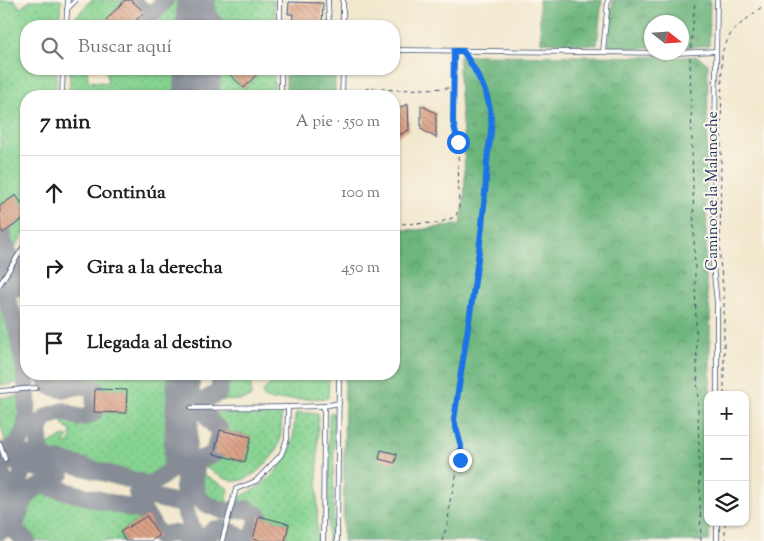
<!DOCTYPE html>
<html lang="es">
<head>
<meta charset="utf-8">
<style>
	body { margin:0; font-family:"Sorts Mill Goudy",serif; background:#f2f2f2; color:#202124 }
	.controls { position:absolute; right:15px; bottom:15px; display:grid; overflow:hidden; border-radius:10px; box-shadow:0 1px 4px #0004 }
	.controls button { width:45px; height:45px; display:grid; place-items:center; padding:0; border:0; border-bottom:1px solid #e0e0e0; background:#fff; color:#202124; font:25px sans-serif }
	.compass { position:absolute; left:644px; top:15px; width:45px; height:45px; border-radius:50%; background:#fff; box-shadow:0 1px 4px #0004; rotate:107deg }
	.stop { position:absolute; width:15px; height:15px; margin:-11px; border:4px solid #1a73e8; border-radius:50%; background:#fff }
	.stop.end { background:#1a73e8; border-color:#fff; box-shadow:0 1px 5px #0008 }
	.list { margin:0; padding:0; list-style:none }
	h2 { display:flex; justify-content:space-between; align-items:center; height:65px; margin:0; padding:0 20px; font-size:21px }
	h2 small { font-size:16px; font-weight:400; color:#757577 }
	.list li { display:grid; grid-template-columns:32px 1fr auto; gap:15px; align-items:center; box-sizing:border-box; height:75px; padding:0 20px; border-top:1px solid #e0e0e0 }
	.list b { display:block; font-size:19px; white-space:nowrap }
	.list em { font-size:16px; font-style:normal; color:#757577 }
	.icon { flex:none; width:28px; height:28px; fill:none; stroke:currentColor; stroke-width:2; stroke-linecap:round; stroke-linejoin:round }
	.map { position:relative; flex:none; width:764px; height:541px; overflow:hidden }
	.search { position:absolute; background:#fff; box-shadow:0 1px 4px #0004; left:20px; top:20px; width:380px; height:55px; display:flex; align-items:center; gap:12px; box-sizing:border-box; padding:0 18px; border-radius:20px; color:#757577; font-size:19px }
	.panel { position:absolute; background:#fff; box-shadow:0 1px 4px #0004; left:20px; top:90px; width:380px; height:290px; border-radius:20px }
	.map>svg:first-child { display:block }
</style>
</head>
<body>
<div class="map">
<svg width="764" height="541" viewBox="0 0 764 541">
	<defs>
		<pattern id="grass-dots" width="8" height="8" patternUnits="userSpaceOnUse" patternTransform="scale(1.25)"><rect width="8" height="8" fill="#86d391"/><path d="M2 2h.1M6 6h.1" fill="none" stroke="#73b57f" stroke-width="1.8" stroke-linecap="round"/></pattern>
		<pattern id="forest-crowns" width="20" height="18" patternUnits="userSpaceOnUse" patternTransform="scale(1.25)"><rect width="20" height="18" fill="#6cb57b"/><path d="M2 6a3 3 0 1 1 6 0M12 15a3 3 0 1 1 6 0" fill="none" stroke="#589468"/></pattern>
		<pattern id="park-crowns" width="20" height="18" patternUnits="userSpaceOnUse" patternTransform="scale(1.25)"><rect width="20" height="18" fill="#86d391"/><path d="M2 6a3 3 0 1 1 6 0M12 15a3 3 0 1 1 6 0" fill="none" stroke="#73b57f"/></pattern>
		<pattern id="building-back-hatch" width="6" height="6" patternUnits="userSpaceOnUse" patternTransform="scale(1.25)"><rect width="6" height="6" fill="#dda286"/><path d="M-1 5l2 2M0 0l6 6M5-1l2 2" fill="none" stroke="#b28471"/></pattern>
	</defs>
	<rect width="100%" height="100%" fill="#fbf7ec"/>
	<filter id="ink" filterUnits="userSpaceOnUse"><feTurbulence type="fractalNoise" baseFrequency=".02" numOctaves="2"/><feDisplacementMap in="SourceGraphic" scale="10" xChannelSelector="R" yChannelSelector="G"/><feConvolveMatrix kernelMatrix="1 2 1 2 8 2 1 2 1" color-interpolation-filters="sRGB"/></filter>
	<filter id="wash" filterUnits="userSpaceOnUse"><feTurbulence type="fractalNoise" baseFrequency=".0096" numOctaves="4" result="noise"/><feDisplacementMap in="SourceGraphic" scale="20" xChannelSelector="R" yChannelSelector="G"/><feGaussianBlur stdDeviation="1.12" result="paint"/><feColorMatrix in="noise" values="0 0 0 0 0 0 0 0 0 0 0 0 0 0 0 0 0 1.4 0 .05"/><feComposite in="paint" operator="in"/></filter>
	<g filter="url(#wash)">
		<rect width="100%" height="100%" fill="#f2e8ce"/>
		<g fill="url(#grass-dots)" stroke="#508178">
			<polygon points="0,0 15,0 20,8 32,0 61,0 59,26 26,26 26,69 57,69 55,96 26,96 26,210 16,195 0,206"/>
			<polygon points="91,0 125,0 106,20 112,26 74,26 74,19"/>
			<polygon points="165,0 185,0 185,26 131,26 144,12 158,11"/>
			<path d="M207 0H274L275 20H235L227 26H217C208 18 205 12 207 0Z"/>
			<polygon points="70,69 87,69 88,81 108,83 106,69 184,69 183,96 69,96"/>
			<polygon points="216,69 224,69 244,88 260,71 258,69 274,69 274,96 211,96 212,70"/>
			<polygon points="26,217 26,230 10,255 3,240 3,233"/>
			<polygon points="0,299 14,344 18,383 0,385"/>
			<path d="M43 374H176L172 469 150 485 58 460C50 456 46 453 45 443H51L64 436 68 437 65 443 69 444 71 438 70 436 71 430 67 429 56 414 64 411 77 417H87L94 412 126 413 127 390 95 389 79 386 69 389 60 390 50 386Z"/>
			<polygon points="221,374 254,374 251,381 251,397 241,400 203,401 218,393 222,378"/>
			<polygon points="274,374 329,374 328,398 271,400 264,398 263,391 275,380"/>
			<path d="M21 396C20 413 19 431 6 444L0 422V398Z"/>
			<path d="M205 413H281C281 423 282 434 279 444 274 459 250 483 233 481 219 478 207 468 196 461L214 454 245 462 251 437C229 430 219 435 205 413Z"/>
			<path d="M296 413H318L317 541H285L289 524 259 516 248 509 237 511 238 499C245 493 251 492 258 487 273 477 287 461 292 444 295 434 293 423 296 413Z"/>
			<path d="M196 470 229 489 224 511C199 502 193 497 196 470Z"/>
			<path d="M41 485 141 511 147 516 120 532 125 541H27L14 531C18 514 25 492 41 485Z"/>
		</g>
		<g fill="url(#forest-crowns)" stroke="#44726c">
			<polygon points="539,0 602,0 597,45 541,42"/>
			<polygon points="613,0 710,0 709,45 682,48 682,22 652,22 651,48 611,49 608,46"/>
			<path d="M477 55 683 57 697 56 708 64 706 284 710 313V395H708V522H710L709 541H343L345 374H394V229L418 230 461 224C471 169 458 112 459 57Z"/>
			<rect x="286" y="69" width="49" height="27"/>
		</g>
		<polygon fill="url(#park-crowns)" stroke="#508178" points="331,412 334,414 333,541 328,541 329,415"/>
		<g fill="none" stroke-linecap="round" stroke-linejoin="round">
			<g stroke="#868c96" stroke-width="18">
				<polyline points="131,0 144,12 155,12 165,0"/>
				<path d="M207 0C205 12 208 18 217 26"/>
				<polyline points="185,26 185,0"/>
				<polyline points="197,26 198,0"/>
				<polyline points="183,96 184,69"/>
				<polyline points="196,96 196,69"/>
				<polyline points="211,96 212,70 216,69"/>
				<path d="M0 228C4 233 2 238 4 243 10 257 18 270 26 282"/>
				<polyline points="0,259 7,271 15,288"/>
				<path d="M0 279 17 329 25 371H26H25C27 395 36 450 0 451"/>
				<polyline points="191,374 191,408 184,488 186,514 198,541"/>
				<polyline points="0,458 61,474"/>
				<path d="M0 471C7 483 6 493 0 505"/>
				<polyline points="150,485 58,460 52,464 46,486 141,511 150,485 172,469 176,374"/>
				<polyline points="137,493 185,505"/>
				<path d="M145 500 141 511 147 516 159 536C170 533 179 531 185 541"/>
				<polyline points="0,532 7,520 28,455"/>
				<path d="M27 541 14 531C18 514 26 485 46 486L52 464 42 454 39 442 40 426 47 417 64 411C76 417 82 421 94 412L95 389C90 387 84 385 79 386 65 388 65 391 50 386L43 374"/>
				<path d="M208 541C208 528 219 527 229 531 234 532 239 537 244 540L253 539 259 516 248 509 224 511 204 503 198 497 195 482 196 461 214 454 220 430C209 422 205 414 203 401L218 393 222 378 221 374"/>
			</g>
		</g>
		<g id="blocks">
			<g fill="url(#building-back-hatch)">
				<polygon points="125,0 131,0 144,12 131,26 112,26 106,20"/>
				<polygon points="289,2 323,3 322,26 292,25 293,14 288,14"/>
				<polygon points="224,69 258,69 260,71 244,88"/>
				<polygon points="408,104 409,130 395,137 394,110"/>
				<polygon points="421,105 436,113 436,138 421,129"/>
				<polygon points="16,195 26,210 26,217 3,233 0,228 0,206"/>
				<polygon points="95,389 127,390 126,413 94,412"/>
				<polygon points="220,430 251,437 245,462 214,454"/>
				<polygon points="381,450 397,454 395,463 379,459"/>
				<polygon points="147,516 159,536 151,541 125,541 120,532"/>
				<polygon points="259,516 289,524 285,541 262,541 253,539"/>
			</g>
		</g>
	</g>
	<g filter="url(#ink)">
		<use href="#blocks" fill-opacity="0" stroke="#3b4b6f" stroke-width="1"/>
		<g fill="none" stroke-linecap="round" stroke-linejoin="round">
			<g stroke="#3b4b6f" stroke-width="5.5">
				<g id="lane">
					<polyline points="280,0 280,25"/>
					<polyline points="328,0 329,25 343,24"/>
					<polyline points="343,0 343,25"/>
					<polyline points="717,0 713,266 717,303 717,395"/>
					<polyline points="67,9 76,0"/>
					<polyline points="66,26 68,0"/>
					<polyline points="235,26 280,24"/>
					<polyline points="394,50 677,53 716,51"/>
					<polyline points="603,52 608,0"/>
					<polyline points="281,69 281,96"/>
					<polyline points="62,96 63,69"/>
					<polyline points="342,96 343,69"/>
					<polyline points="0,284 26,243"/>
					<polyline points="0,391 36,388"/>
					<polyline points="288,407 324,406"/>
					<polyline points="191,408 288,407 287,439 281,455 256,481 236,489 222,541"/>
					<polyline points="0,444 5,459"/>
					<polyline points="323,541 324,406 339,403"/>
					<polyline points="337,541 339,374"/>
					<polyline points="717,541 717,522"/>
				</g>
			</g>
			<g stroke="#3b4b6f" stroke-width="1" stroke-dasharray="4 4" stroke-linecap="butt">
				<polyline points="691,48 695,0"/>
				<polyline points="690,57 701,541"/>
				<polyline points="361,96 362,92 368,88 398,90 449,88 453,83"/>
				<polyline points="394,224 438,223 455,217 459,210 458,142 453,122 453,57"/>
				<polyline points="724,395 724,296 720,261 722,52 732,31 764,5"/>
				<polyline points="725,522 725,541"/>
				<polyline points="442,541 448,522 450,501 460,460 461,446 454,420 485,202 487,159 492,119 488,98 476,71 466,56"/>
			</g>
			<use href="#lane" stroke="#fff" stroke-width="4"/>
		</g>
	</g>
	<g fill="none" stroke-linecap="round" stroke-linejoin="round" filter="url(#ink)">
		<path stroke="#1a73e8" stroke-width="6" d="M458 142 453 122 454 51H463C476 71 489 92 491 117 493 131 488 147 487 162 483 248 466 334 454 420L461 446 460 460"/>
	</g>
	<g text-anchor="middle" stroke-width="4" stroke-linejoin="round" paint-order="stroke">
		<g font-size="15" fill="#1b2f5e" stroke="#fbf7ec">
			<text transform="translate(712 191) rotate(-90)" y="5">Camino de la Malanoche</text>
		</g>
	</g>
</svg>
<div class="controls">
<button>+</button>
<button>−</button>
<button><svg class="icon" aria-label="layers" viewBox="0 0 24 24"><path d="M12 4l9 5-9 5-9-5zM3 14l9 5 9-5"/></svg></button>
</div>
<svg class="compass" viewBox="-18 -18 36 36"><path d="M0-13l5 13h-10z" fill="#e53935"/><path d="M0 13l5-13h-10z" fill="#757577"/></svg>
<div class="stop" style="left:458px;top:142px"></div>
<div class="stop end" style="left:460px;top:460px"></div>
<div class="search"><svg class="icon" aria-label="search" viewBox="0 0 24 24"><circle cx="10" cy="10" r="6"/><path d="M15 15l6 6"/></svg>Buscar aquí</div>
<section class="panel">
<h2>7 min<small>A pie · 550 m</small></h2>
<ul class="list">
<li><svg class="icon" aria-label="ahead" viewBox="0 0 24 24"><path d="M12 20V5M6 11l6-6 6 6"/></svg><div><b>Continúa</b></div><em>100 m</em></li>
<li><svg class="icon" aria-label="right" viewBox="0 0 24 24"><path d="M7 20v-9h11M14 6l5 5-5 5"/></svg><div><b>Gira a la derecha</b></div><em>450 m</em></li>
<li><svg class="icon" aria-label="arrive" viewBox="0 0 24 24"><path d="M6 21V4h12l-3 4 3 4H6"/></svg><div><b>Llegada al destino</b></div></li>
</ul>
</section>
</div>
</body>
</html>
